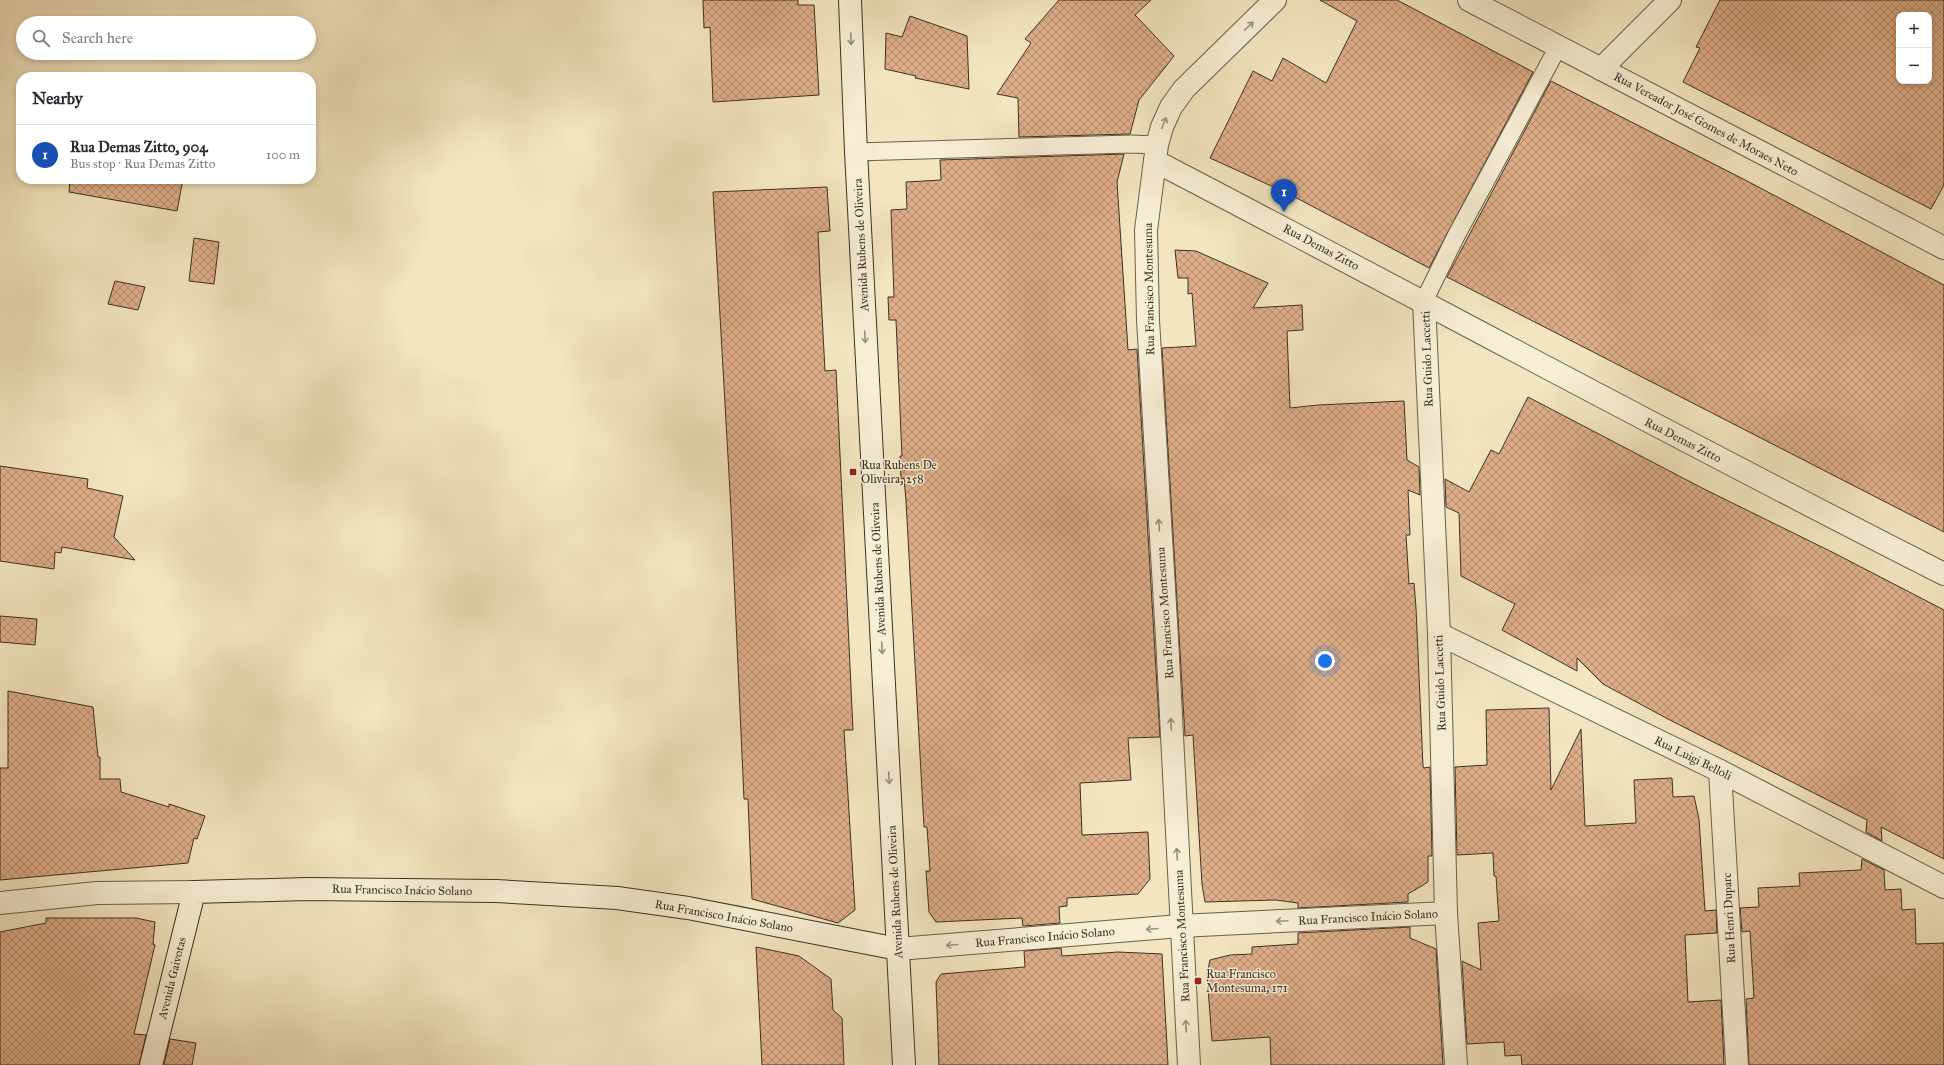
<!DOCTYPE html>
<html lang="en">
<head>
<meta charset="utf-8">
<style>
	body { margin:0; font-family:"IM FELL Great Primer",serif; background:#f7f7f7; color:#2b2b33 }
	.controls { position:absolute; right:12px; top:12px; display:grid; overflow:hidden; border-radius:8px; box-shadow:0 2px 6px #0003 }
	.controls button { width:36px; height:36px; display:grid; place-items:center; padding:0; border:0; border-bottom:1px solid #e1e1e2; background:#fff; color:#2b2b33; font:20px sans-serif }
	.you { position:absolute; left:1325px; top:661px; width:14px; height:14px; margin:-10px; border:3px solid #fff; border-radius:50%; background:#1a73e8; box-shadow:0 0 0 6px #1a73e833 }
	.badge { display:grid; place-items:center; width:26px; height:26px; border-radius:50%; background:#b45309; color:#fff; font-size:13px; font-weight:700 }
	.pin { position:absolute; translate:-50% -33px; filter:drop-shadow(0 1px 2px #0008) }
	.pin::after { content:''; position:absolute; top:21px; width:14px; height:12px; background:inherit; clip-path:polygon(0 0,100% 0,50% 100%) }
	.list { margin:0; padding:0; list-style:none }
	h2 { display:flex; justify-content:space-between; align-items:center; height:52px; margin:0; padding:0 16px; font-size:17px }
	h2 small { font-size:13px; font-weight:400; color:#7c7c81 }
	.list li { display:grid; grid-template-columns:26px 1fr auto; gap:12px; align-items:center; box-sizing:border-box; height:60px; padding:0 16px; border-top:1px solid #e1e1e2 }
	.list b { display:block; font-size:15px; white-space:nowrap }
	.list p { margin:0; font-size:13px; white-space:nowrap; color:#7c7c81 }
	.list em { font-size:13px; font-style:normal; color:#7c7c81 }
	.icon { flex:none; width:22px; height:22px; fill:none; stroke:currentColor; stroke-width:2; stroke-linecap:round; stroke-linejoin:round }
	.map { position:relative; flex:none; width:1944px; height:1065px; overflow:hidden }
	.search { position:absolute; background:#fff; box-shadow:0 2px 6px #0003; left:16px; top:16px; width:300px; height:44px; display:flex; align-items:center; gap:10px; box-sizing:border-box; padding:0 14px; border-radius:22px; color:#7c7c81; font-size:15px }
	.panel { position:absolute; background:#fff; box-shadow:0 2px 6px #0003; left:16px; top:72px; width:300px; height:112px; border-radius:16px }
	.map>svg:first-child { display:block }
</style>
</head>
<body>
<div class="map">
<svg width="1944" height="1065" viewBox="0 0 1944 1065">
	<defs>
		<pattern id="building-cross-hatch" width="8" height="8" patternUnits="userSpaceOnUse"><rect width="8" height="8" fill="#deae89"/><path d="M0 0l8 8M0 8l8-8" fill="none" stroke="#b58e70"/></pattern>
	</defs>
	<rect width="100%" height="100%" fill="#f2e5c0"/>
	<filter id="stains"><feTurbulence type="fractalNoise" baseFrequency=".005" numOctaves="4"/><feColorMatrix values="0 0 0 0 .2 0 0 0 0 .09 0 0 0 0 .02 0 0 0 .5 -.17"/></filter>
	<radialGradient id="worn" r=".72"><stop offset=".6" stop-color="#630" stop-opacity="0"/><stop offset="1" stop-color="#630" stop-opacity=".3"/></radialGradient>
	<g fill="url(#building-cross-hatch)" stroke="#3a3125" fill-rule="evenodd">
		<polygon points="703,0 798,0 798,5 814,5 819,95 713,102 710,27 704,28"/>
		<polygon points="1059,0 1151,0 1135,15 1174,56 1139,100 1130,134 1019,137 1018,98 997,94 1031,43 1025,39"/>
		<polygon points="1320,0 1397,0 1533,72 1429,268 1291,195 1210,158 1253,71 1272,81 1283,58 1326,83 1357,21"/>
		<path d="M1720 0H1944V185L1931 209 1683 82 1700 48 1696 47ZM1899 15H1929V81H1899Z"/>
		<polygon points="910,16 967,36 969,89 915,78 916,76 885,69 886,33 902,37"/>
		<polygon points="1551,81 1747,181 1944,285 1944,532 1447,277"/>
		<polygon points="1124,154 1117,182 1128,350 1137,349 1160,737 1128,738 1131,780 1080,783 1082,835 1148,832 1150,879 1138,894 1067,898 1067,906 1059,907 1060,923 1023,926 1022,918 936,922 929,912 926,871 930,871 927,827 924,827 906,501 904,478 901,479 900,456 902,456 896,320 889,320 888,297 894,297 891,210 907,209 906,182 941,180 940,160"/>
		<polygon points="70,179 183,179 177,211 69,192"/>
		<polygon points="827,187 830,231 818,232 820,277 825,371 836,370 853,730 844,730 855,910 838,923 752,899 748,799 744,799 731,510 713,192"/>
		<polygon points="194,238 219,242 214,284 189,281"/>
		<polygon points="1175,250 1196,251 1268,283 1253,308 1302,305 1303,330 1287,331 1290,408 1318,405 1404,401 1407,460 1419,467 1420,495 1408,490 1410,535 1406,535 1409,584 1414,583 1416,608 1423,766 1424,768 1430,767 1432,856 1428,856 1428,882 1408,894 1408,902 1298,908 1298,903 1276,900 1205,902 1202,884 1193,735 1185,736 1162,348 1196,346 1192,293 1188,294 1188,278 1178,278"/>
		<polygon points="115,281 145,287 138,310 108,304"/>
		<polygon points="1528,397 1704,489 1834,553 1944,610 1944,859 1881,827 1882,841 1866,832 1867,820 1668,719 1603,684 1577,658 1577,671 1502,630 1515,604 1461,576 1459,513 1446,507 1445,479 1469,492 1491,450 1499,454"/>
		<polygon points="0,466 88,479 87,488 123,496 114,537 135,560 62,547 61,553 55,552 54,569 0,561"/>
		<polygon points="0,616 37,619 35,645 0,642"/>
		<polygon points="8,691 93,707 98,757 100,757 100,779 120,779 121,792 169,807 169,804 205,816 197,839 194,838 188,863 0,880 0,768 8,768"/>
		<polygon points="1549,708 1551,790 1581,729 1585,826 1636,823 1634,780 1672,778 1673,797 1694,796 1699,819 1705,911 1716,910 1717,933 1685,935 1688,1002 1721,1000 1724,1065 1522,1065 1521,1055 1505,1056 1504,1042 1467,1044 1462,961 1481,970 1478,923 1499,921 1496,876 1494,876 1493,853 1457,855 1455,767 1487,765 1486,710"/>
		<polygon points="1862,859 1884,870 1885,890 1901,889 1902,910 1915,909 1916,944 1944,943 1944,1065 1749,1065 1746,999 1754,998 1750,931 1742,932 1740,908 1759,907 1758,888 1800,886 1799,873 1861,870"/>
		<polygon points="46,918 136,918 155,922 153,944 155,945 134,1034 146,1035 139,1065 0,1065 0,932 46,923"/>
		<polygon points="1410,927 1410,938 1436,949 1443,1065 1271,1065 1270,1037 1212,1041 1207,974 1210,960 1230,955 1252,954 1252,947 1298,944 1298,933"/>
		<polygon points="756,947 799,956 831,979 833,1010 842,1018 844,1065 762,1065"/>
		<polygon points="1061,948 1062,956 1118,952 1162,954 1168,1065 939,1065 936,982 941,974 1025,967 1024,951"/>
		<polygon points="170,1039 196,1043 192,1065 164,1065"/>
	</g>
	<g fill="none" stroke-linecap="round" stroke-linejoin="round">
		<g stroke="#685e4c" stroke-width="19">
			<g id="lane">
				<polyline points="856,152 1131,144 1157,145"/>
				<polyline points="1424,301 1456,236 1558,47"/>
			</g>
		</g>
		<g stroke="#685e4c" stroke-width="24">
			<g id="street">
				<polyline points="1469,0 1944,248"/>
				<polyline points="1601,69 1670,0"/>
				<path d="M1155 161C1418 298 1679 440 1944 574"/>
				<polyline points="1424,301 1439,634 1446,913 1456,1065"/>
				<polyline points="1439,634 1720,771 1944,887"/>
				<polyline points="1720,771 1737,1065"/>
				<polyline points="0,903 97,893 194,892"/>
				<polyline points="898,949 1180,926 1446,913"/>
				<polyline points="1189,1065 1167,638 1148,320 1146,230 1157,145 1162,127 1171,107 1184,89 1275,0"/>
			</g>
		</g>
		<g stroke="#3a3125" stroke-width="24">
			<g id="secondary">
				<polyline points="850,0 856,152 904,1065"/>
				<polyline points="151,1065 194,892 308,889 496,891 617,898 688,908 898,949"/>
			</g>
		</g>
		<use href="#lane" stroke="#f7eed6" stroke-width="17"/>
		<use href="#street" stroke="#f7eed6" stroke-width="22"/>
		<use href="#secondary" stroke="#f7eed6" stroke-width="22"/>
	</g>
	<defs><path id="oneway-shaft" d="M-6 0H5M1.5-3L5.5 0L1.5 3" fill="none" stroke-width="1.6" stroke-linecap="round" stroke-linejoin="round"/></defs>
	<g stroke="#98907e">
		<use href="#oneway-shaft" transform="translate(1249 26) rotate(-44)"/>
		<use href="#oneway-shaft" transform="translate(851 39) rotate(88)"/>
		<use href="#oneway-shaft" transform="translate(1164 123) rotate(-67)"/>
		<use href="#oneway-shaft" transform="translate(865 337) rotate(87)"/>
		<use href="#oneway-shaft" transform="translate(1159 525) rotate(-94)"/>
		<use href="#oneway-shaft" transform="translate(882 648) rotate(87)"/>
		<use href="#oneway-shaft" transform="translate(1171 724) rotate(-93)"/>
		<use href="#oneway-shaft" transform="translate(889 778) rotate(87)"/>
		<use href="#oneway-shaft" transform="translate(1177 854) rotate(-93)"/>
		<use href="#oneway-shaft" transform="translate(1282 921) rotate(177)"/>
		<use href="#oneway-shaft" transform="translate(1152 929) rotate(175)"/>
		<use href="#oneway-shaft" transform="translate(952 945) rotate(175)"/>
		<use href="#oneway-shaft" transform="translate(1186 1026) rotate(-93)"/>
	</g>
	<g fill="#8f2418" stroke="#f7eed6" stroke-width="1.5">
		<rect x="849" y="468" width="8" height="8" rx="2"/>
		<rect x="1194" y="977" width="8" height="8" rx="2"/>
	</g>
	<g text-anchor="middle" stroke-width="3" stroke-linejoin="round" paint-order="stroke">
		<g font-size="12" fill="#3a3125" stroke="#f7eed6">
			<text transform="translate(1706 124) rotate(28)" y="4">Rua Vereador José Gomes de Moraes Neto</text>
			<text transform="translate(861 245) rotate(-93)" y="4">Avenida Rubens de Oliveira</text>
			<text transform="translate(1321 247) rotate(28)" y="4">Rua Demas Zitto</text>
			<text transform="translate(1149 289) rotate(-91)" y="4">Rua Francisco Montesuma</text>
			<text transform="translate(1427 359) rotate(-92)" y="4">Rua Guido Laccetti</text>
			<text transform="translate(1683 440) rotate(27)" y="4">Rua Demas Zitto</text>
			<text transform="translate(878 569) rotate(-93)" y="4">Avenida Rubens de Oliveira</text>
			<text transform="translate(1165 613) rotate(-94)" y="4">Rua Francisco Montesuma</text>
			<text transform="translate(1440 683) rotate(-92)" y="4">Rua Guido Laccetti</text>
			<text transform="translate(1693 758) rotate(26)" y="4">Rua Luigi Belloli</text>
			<text transform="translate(402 890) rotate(1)" y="4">Rua Francisco Inácio Solano</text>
			<text transform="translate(895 892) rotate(-93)" y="4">Avenida Rubens de Oliveira</text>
			<text transform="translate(724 916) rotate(10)" y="4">Rua Francisco Inácio Solano</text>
			<text transform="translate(1368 917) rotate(-3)" y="4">Rua Francisco Inácio Solano</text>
			<text transform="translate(1729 918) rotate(-93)" y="4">Rua Henri Duparc</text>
			<text transform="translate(1182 936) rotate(-93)" y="4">Rua Francisco Montesuma</text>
			<text transform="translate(1045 937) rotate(-5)" y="4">Rua Francisco Inácio Solano</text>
			<text transform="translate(172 978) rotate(-76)" y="4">Avenida Gaivotas</text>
		</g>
		<g font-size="12" fill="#3a3125" stroke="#f7eed6" text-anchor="start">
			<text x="861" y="469">Rua Rubens De<tspan x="861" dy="14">Oliveira, 258</tspan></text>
			<text x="1206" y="978">Rua Francisco<tspan x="1206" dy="14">Montesuma, 171</tspan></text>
		</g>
	</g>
	<rect width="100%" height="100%" filter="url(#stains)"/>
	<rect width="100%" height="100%" fill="url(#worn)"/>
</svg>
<div class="controls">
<button>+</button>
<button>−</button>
</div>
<div class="you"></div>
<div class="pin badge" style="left:1284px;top:212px;background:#1a4fb4">1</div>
<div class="search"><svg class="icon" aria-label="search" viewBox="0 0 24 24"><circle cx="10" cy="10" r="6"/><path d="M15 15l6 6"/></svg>Search here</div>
<section class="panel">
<h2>Nearby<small></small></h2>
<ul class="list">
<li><span class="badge" style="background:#1a4fb4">1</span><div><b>Rua Demas Zitto, 904</b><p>Bus stop · Rua Demas Zitto</p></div><em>100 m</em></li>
</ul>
</section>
</div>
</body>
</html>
